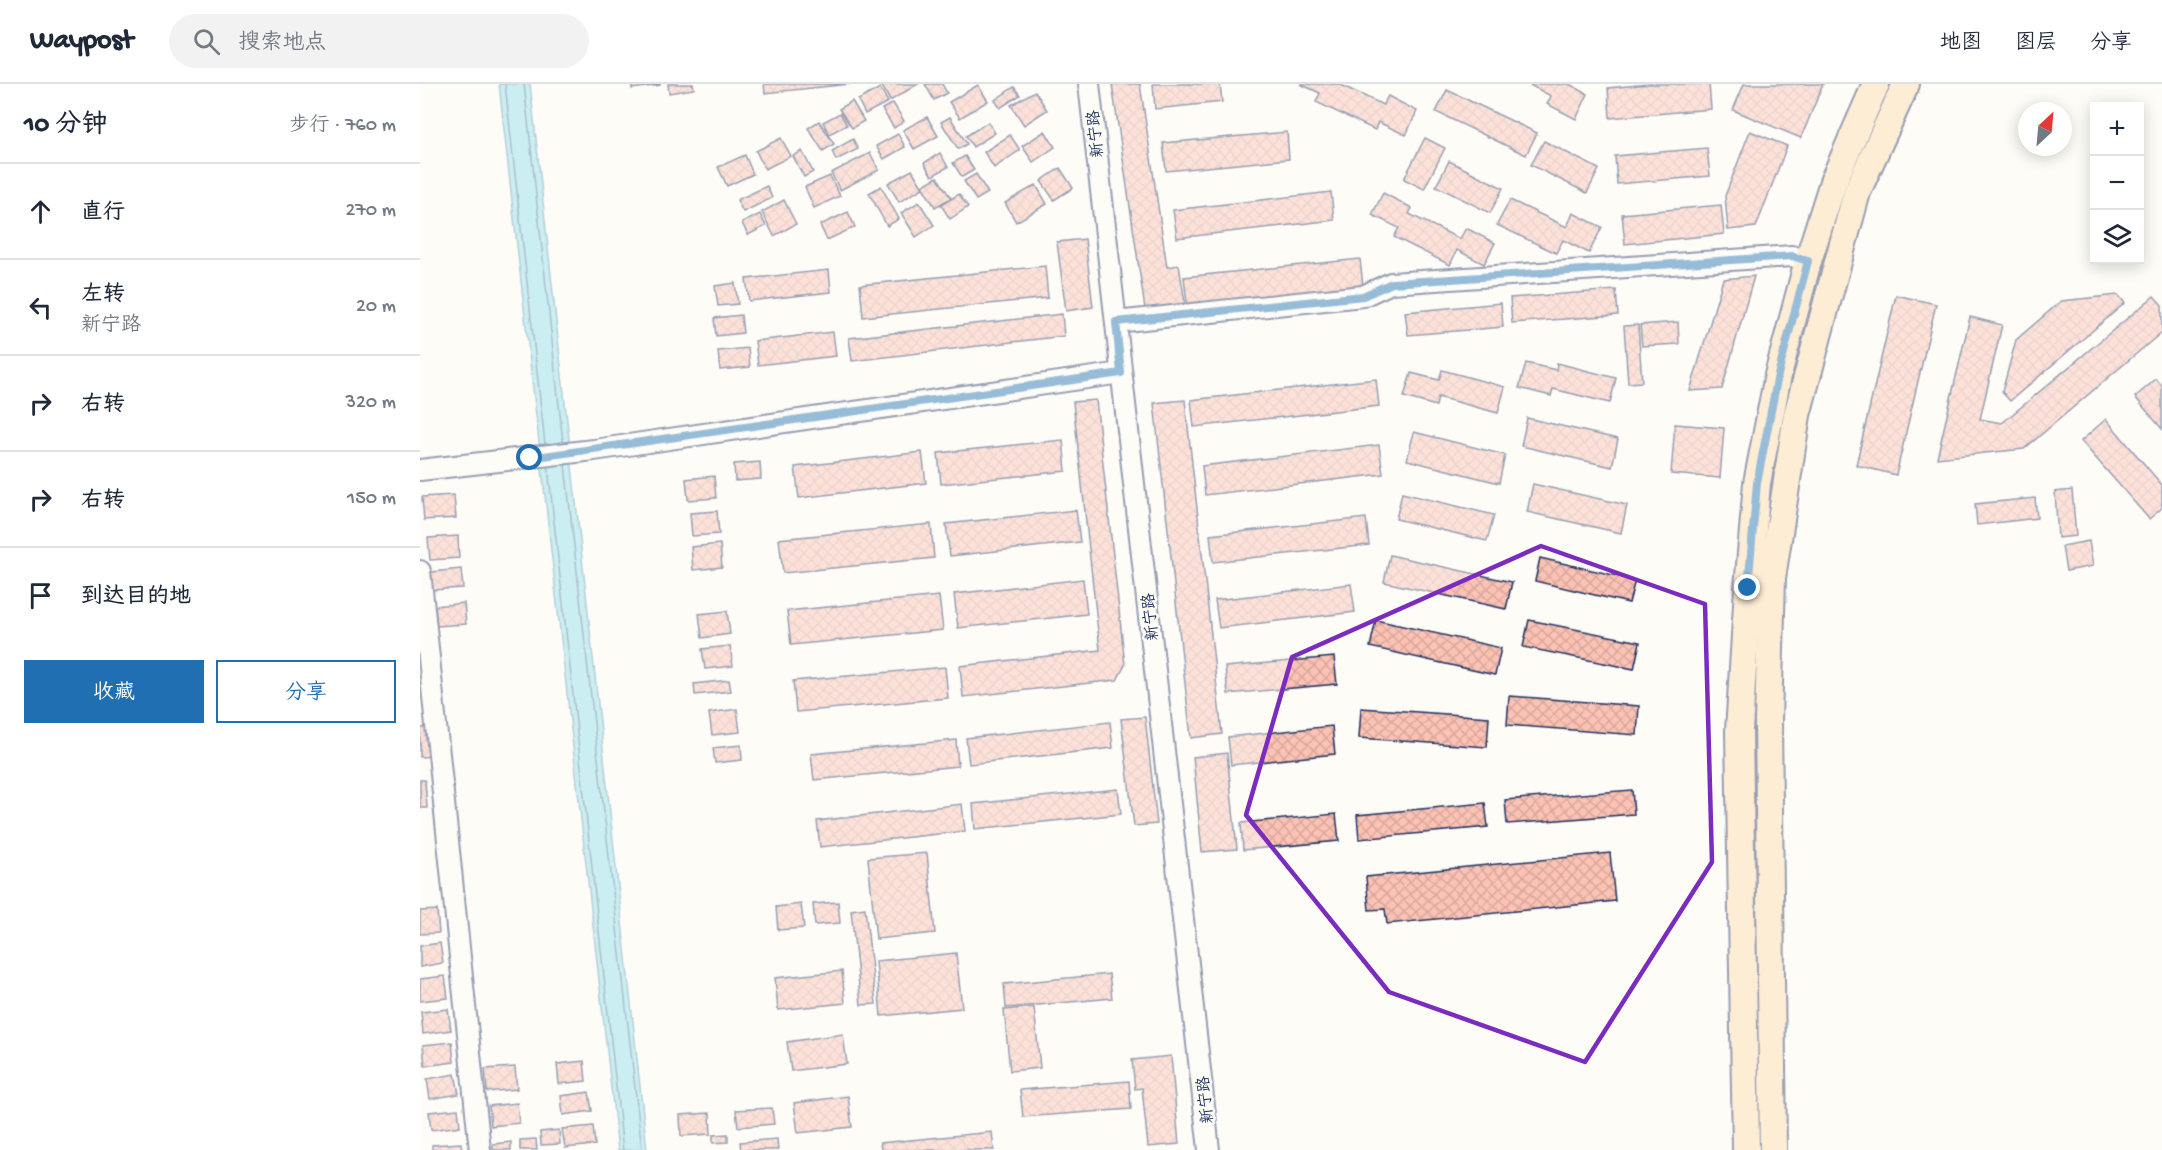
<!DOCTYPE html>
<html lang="zh">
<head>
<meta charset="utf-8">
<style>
	body { margin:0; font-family:"Gochi Hand","LXGW WenKai TC",sans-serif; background:#f2f2f3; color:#1f2937 }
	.controls { position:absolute; right:18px; top:18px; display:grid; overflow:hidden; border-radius:0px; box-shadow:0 3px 15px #0003 }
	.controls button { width:54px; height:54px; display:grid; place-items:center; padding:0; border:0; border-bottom:2px solid #e0e1e3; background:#fff; color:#1f2937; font:30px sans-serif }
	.compass { position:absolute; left:1598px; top:18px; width:54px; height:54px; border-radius:50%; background:#fff; box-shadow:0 3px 15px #0003; rotate:26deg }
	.stop { position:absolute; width:18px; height:18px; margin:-14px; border:4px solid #1f6fb2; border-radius:50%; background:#fff }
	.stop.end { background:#1f6fb2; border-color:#fff; box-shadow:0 2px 6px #0008 }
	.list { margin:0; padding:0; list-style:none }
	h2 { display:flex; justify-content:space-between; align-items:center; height:78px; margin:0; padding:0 24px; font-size:26px }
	h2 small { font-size:20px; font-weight:400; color:#747a83 }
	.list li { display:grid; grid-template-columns:39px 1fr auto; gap:18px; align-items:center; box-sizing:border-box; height:96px; padding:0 24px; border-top:2px solid #e0e1e3 }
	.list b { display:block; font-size:22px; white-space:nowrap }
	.list p { margin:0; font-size:20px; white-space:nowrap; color:#747a83 }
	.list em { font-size:20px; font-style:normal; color:#747a83 }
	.actions { display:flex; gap:12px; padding:18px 24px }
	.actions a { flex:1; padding:14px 0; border:2px solid #1f6fb2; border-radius:0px; text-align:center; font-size:21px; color:#1f6fb2 }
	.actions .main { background:#1f6fb2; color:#fff }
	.icon { flex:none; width:33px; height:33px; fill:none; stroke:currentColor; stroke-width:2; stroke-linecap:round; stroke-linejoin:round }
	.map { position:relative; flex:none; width:1742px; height:1066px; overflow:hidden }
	header { display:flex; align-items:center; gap:36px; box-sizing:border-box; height:84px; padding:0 30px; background:#fff; border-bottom:2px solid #e0e1e3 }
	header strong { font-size:28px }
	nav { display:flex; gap:33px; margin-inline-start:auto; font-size:21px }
	.search { width:420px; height:54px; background:#f2f2f3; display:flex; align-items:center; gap:15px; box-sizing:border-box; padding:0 21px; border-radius:33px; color:#747a83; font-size:22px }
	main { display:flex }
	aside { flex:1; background:#fff }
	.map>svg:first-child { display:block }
</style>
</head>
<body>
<header>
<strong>Waypost</strong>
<div class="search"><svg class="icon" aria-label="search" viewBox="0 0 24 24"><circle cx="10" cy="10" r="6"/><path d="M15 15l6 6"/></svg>搜索地点</div>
<nav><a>地图</a><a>图层</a><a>分享</a></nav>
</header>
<main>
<aside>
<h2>10 分钟<small>步行 · 760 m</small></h2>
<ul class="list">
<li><svg class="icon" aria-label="ahead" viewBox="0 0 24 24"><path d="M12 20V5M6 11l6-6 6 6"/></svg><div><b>直行</b></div><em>270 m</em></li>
<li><svg class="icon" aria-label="left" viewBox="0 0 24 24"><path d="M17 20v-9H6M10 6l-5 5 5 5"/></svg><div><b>左转</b><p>新宁路</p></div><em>20 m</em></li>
<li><svg class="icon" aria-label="right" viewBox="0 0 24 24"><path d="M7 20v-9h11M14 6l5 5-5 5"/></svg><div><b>右转</b></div><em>320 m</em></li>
<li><svg class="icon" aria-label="right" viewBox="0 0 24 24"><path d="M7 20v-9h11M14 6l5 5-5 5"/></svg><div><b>右转</b></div><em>150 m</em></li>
<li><svg class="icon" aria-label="arrive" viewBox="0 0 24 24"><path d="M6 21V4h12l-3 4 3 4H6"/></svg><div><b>到达目的地</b></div></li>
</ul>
<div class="actions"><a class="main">收藏</a><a>分享</a></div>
</aside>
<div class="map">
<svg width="1742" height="1066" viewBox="0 0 1742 1066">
	<defs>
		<pattern id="building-cross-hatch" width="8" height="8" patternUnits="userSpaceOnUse" patternTransform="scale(1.5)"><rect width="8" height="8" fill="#fcc2b4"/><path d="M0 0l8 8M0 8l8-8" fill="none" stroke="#d7a79d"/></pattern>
	</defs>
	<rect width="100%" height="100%" fill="#fdfcf7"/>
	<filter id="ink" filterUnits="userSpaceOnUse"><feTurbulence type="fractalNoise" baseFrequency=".0167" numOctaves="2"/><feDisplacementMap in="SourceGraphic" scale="12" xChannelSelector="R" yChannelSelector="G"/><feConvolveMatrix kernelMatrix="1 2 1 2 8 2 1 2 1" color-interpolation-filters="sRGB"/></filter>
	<g filter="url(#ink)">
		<polygon fill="#8edeea" stroke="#6098b2" stroke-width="1.5" points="79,0 110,0 227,1066 198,1066"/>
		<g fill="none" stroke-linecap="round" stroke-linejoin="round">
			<g stroke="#497596" stroke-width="1.5">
				<polyline points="85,0 125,360"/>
				<polyline points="104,0 143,358"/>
				<polyline points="145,381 222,1066"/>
				<polyline points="128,383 203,1066"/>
			</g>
		</g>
		<g fill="url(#building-cross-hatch)" stroke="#1b2f5e" stroke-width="1.5">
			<polygon points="212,0 240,0 240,1 212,5"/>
			<polygon points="248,0 273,0 274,5 249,9"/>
			<polygon points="344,0 430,0 345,9"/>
			<polygon points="466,0 498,0 470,17 462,2"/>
			<polygon points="505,0 522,0 527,9 514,16"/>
			<polygon points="692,0 720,0 747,183 759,181 765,219 725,225"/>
			<polygon points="733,0 800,0 802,18 735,25"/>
			<polygon points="880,0 919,0 963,21 968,12 997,27 986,51 958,38 955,46 896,18 900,9"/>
			<polygon points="1108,0 1149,0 1168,10 1156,35 1127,20 1131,12"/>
			<polygon points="1229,0 1289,0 1291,25 1190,34 1188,4"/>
			<polygon points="1324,0 1403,0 1381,54 1313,26"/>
			<polygon points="558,1 568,17 540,34 529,18"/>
			<polygon points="594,3 600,11 580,24 575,16"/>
			<polygon points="460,4 468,18 445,30 438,16"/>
			<polygon points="1027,6 1117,49 1106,71 1016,28"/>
			<polygon points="615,7 627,26 604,41 591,21"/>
			<polygon points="432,17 444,37 432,44 419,25"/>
			<polygon points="473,19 484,37 474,44 462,25"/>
			<polygon points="420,29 427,41 409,50 403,38"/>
			<polygon points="507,33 518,52 494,65 483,46"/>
			<polygon points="530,33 547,60 538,65 521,38"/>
			<polygon points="399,37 414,60 403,67 388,44"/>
			<polygon points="568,38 575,49 553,63 546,52"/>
			<polygon points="625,47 635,63 613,78 602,62"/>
			<polygon points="1330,47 1367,62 1336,143 1308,146 1305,112"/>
			<polygon points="867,48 869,75 746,87 743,59"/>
			<polygon points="478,50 485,63 464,75 456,62"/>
			<polygon points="590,51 600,66 574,84 564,68"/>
			<polygon points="361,54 371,72 345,85 336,67"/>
			<polygon points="1005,54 1025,64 1004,105 984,95"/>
			<polygon points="433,55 438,65 416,76 412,67"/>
			<polygon points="1124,57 1179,85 1167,109 1111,81"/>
			<polygon points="1287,64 1290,92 1197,100 1195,72"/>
			<polygon points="382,67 393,88 384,93 373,72"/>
			<polygon points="450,69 459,86 420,106 411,89"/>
			<polygon points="520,69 528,83 512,92 504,79"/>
			<polygon points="325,71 333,90 307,102 298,83"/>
			<polygon points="545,72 554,86 542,93 533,79"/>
			<polygon points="1029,77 1083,104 1070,129 1016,102"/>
			<polygon points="640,84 653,104 634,116 621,97"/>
			<polygon points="492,86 503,104 479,118 468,99"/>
			<polygon points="556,90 568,109 556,116 544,97"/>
			<polygon points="410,92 420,112 394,124 385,103"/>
			<polygon points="517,93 531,114 515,123 502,102"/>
			<polygon points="616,101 627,120 596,138 585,119"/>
			<polygon points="347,102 352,114 323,128 317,116"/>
			<polygon points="461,102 479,135 467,142 449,109"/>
			<polygon points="911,108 914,136 757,154 753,126"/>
			<polygon points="963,109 992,124 989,130 1040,155 1046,144 1075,159 1064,180 1037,166 1030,181 974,153 979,144 952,131"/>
			<polygon points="539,110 548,123 530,135 521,121"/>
			<polygon points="364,116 376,140 354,152 342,128"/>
			<polygon points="1090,116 1147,143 1153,129 1182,143 1169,169 1143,156 1136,169 1077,141"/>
			<polygon points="499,118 514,141 496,153 481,129"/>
			<polygon points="1301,121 1304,150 1205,160 1202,130"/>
			<polygon points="428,128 435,143 407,156 400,141"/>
			<polygon points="340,130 346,142 328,151 322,139"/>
			<polygon points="665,155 673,223 646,227 637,158"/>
			<polygon points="940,175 943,202 767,220 764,193"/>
			<polygon points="625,182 628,214 443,233 440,201"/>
			<polygon points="409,186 411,208 329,217 326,195"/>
			<polygon points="1334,192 1302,305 1270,307 1303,195"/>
			<polygon points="315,199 318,220 298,222 295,202"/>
			<polygon points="1196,206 1198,231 1092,239 1090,214"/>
			<polygon points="1476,211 1516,220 1476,391 1436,381"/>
			<polygon points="1698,211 1705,219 1590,317 1582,308 1596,256 1641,217"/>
			<polygon points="1734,212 1742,221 1742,248 1604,365 1517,374 1550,233 1582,241 1560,335 1582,339"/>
			<polygon points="1081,219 1083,243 988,251 985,228"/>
			<polygon points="642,230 644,252 432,277 429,254"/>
			<polygon points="321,231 323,249 296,252 294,234"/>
			<polygon points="1258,238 1259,260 1222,262 1220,241"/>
			<polygon points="1218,241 1222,298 1208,299 1204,242"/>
			<polygon points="413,248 416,272 338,281 335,257"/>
			<polygon points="328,264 330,283 300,286 298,267"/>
			<polygon points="1106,279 1136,286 1137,279 1196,294 1190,319 1133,305 1131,312 1099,304"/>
			<polygon points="1022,286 1085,303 1078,329 1018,313 1016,322 984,313 991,289 1019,296"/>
			<polygon points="956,295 959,322 774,343 771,316"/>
			<polygon points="1736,295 1742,301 1742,345 1715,313"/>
			<polygon points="676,316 705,581 697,596 543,613 540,582 680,566 653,318"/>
			<polygon points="765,316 802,650 771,654 734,319"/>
			<polygon points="1107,334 1198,355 1192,383 1101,362"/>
			<polygon points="1686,335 1742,401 1742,424 1729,435 1661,357"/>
			<polygon points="1255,340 1304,344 1300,394 1251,390"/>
			<polygon points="994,348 1085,371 1079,399 987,376"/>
			<polygon points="643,356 646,387 521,400 518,369"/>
			<polygon points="959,361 963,390 785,411 782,382"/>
			<polygon points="502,368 506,399 379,414 375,383"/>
			<polygon points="340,378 341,395 315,397 314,380"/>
			<polygon points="294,392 296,414 268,416 266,395"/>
			<polygon points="1113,400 1207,421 1201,449 1107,428"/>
			<polygon points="1652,406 1656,452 1638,454 1635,408"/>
			<polygon points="982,409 1074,431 1067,457 976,435"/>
			<polygon points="34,411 36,434 4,436 2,413"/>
			<polygon points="1615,414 1617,434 1557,441 1555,420"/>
			<polygon points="656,426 660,458 530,472 526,440"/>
			<polygon points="297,427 299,450 272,452 270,429"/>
			<polygon points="946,434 949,461 793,478 790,451"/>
			<polygon points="511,440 514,474 363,489 359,455"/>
			<polygon points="38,452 39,474 10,476 8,454"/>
			<polygon points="1669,457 1673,482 1646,487 1642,462"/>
			<polygon points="300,460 302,483 273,486 271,463"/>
			<polygon points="970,471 1092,498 1086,525 964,498"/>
			<polygon points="1120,474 1215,496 1209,519 1115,497"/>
			<polygon points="41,485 43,504 12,506 11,488"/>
			<polygon points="663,495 667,530 538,544 534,510"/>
			<polygon points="931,500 935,528 799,544 795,516"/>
			<polygon points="519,512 523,546 371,561 367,527"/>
			<polygon points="44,519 46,540 17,542 15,522"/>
			<polygon points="307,527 310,550 282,554 279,530"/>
			<polygon points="956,536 1081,564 1075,591 950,563"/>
			<polygon points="1109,536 1220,558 1214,585 1103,563"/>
			<polygon points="310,562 313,582 285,585 282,565"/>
			<polygon points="914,573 917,600 808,610 805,583"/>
			<polygon points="525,583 528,614 376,628 373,597"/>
			<polygon points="309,596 311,607 275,611 274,600"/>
			<polygon points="1089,612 1219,622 1217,651 1087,641"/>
			<polygon points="941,624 1069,633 1067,663 939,654"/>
			<polygon points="317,625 320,648 292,651 289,629"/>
			<polygon points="725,633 737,740 714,742 701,635"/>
			<polygon points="690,638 693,664 549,680 546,654"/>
			<polygon points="912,642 915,670 811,681 808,653"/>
			<polygon points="14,643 16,672 0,673 0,644"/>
			<polygon points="536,656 538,682 394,696 391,670"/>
			<polygon points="321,661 322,676 295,679 293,664"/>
			<polygon points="807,669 817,765 782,768 773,673"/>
			<polygon points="0,696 5,696 7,724 0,724"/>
			<polygon points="698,705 701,730 555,745 553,720"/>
			<polygon points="1212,706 1214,730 1087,740 1085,716"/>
			<polygon points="1065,719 1068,743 939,755 937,731"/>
			<polygon points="542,720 545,747 400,763 397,737"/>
			<polygon points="916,730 919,757 823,766 821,739"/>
			<polygon points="507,769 515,849 456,855 448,774"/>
			<polygon points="1190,769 1195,817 967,840 965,825 949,826 946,793"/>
			<polygon points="418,818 420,839 395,841 393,820"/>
			<polygon points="381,820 384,844 358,846 356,823"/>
			<polygon points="445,824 456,920 441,921 431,826"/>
			<polygon points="17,826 19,849 0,850 0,827"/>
			<polygon points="20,859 23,879 0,883 0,862"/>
			<polygon points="536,869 542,924 461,932 456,877"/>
			<polygon points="422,887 425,919 358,926 355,894"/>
			<polygon points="689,890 692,914 586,924 584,900"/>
			<polygon points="25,892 28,914 0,917 0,895"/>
			<polygon points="614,923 620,984 590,987 584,926"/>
			<polygon points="28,925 31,946 3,950 1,928"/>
			<polygon points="423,950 427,980 371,987 367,958"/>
			<polygon points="32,958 34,978 5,982 3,961"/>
			<polygon points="751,972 759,1060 728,1063 722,1004 715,1005 712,976"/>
			<polygon points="164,977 166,997 139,1000 137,980"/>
			<polygon points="95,983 97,1005 67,1008 65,985"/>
			<polygon points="35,990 39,1010 10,1015 7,995"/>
			<polygon points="709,997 711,1025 603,1033 600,1006"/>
			<polygon points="169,1008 172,1027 143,1031 141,1012"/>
			<polygon points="428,1012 432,1043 378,1049 374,1019"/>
			<polygon points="97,1019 99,1039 71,1042 69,1022"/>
			<polygon points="352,1024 354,1040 318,1043 316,1026"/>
			<polygon points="38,1025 40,1042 11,1046 9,1028"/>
			<polygon points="290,1029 291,1050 261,1052 260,1031"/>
			<polygon points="173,1042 175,1061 145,1064 142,1045"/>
			<polygon points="139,1046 140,1060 121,1061 120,1048"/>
			<polygon points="572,1048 574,1066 461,1066 460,1059"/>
			<polygon points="308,1050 308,1058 293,1059 293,1051"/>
			<polygon points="116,1055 117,1066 100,1066 100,1056"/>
			<polygon points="357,1055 358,1066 321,1066 320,1058"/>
			<polygon points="91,1058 91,1066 73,1066 73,1060"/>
			<polygon points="41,1059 42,1066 12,1066 12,1061"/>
		</g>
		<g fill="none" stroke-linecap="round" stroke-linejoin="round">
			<g stroke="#1b2f5e" stroke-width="24">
				<g id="minor">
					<polyline points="669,0 789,1066"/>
					<polyline points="696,238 943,212 971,199 1372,172 1388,177"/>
					<polyline points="0,386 174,366 701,289"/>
					<polyline points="0,487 60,1066"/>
				</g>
			</g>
			<g stroke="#1b2f5e" stroke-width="30">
				<g id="major">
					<polyline points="1326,1066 1319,647 1328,504 1337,399 1358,291 1388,177 1413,98 1456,0"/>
					<polyline points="1353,1066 1348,637 1352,494 1377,331 1406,222 1437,108 1486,0"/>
				</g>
			</g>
			<use href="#minor" stroke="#fdfcf7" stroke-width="20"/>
			<use href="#major" stroke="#fddcac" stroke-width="26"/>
		</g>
	</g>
	<g fill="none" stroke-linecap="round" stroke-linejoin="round" filter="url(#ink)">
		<polyline stroke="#1f6fb2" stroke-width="8" points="110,374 701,289 696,238 943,212 972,199 1372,172 1388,177 1358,291 1337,399 1328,504"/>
	</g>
	<path d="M0 0H1742V1066H0ZM1121 462 1285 520 1292 778 1165 978 969 908 826 731 872 573Z" fill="#fdfcf7" fill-opacity=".55" fill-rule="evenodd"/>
	<path fill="none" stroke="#7b2cbf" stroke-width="4.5" stroke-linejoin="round" d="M1121 462 1285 520 1292 778 1165 978 969 908 826 731 872 573Z"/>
	<g text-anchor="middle" stroke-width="5" stroke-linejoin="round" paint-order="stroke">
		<g font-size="16" fill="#1b2f5e" stroke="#fdfcf7">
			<text transform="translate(674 50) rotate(-96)" y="6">新宁路</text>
			<text transform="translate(729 533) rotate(-96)" y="6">新宁路</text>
			<text transform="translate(784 1016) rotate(-96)" y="6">新宁路</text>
		</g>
	</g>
</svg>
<div class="controls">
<button>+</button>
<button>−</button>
<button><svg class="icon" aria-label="layers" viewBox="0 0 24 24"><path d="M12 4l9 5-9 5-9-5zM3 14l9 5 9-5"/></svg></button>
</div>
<svg class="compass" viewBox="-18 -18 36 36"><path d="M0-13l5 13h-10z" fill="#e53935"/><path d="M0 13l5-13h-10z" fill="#747a83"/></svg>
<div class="stop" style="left:110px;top:374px"></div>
<div class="stop end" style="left:1328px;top:504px"></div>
</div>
</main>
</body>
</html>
